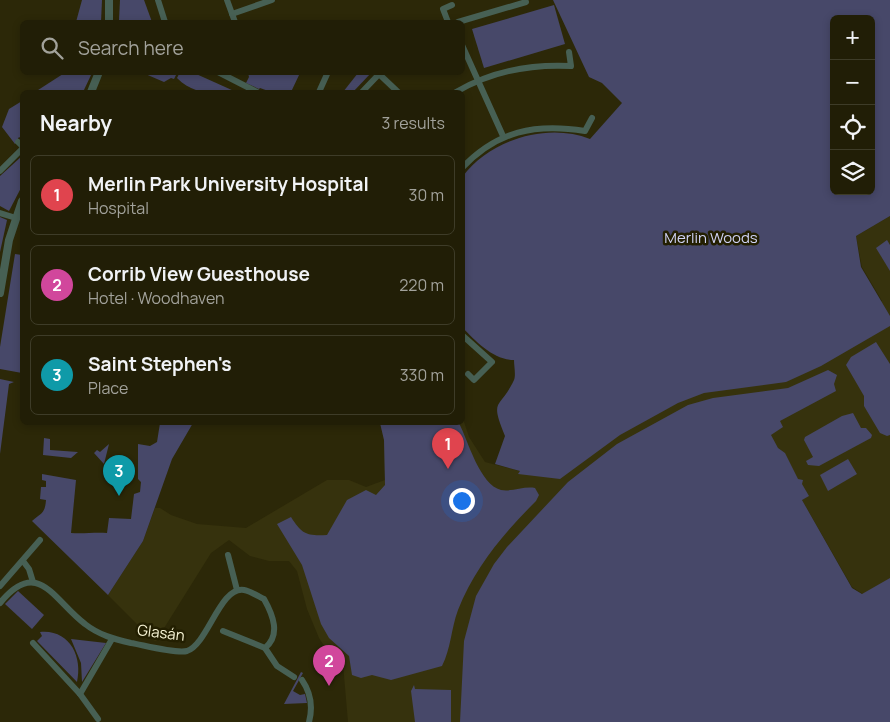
<!DOCTYPE html>
<html lang="en">
<head>
<meta charset="utf-8">
<style>
	body { margin:0; font-family:Manrope,sans-serif; background:#292710; color:#f1f3f6 }
	.controls { position:absolute; right:15px; top:15px; display:grid; overflow:hidden; border-radius:8px; box-shadow:0 2px 8px #0003 }
	.controls button { width:45px; height:45px; display:grid; place-items:center; padding:0; border:0; border-bottom:1px solid #3e3c28; background:#211e06; color:#f1f3f6; font:25px sans-serif }
	.you { position:absolute; left:461px; top:500px; width:18px; height:18px; margin:-12px; border:4px solid #fff; border-radius:50%; background:#1a73e8; box-shadow:0 0 0 8px #1a73e833 }
	.badge { display:grid; place-items:center; width:32px; height:32px; border-radius:50%; background:#d93025; color:#fff; font-size:16px; font-weight:700 }
	.pin { position:absolute; translate:-50% -41px; filter:drop-shadow(0 1px 2px #0008) }
	.pin::after { content:''; position:absolute; top:26px; width:18px; height:15px; background:inherit; clip-path:polygon(0 0,100% 0,50% 100%) }
	.list { margin:0; padding:0; list-style:none }
	h2 { display:flex; justify-content:space-between; align-items:center; height:65px; margin:0; padding:0 20px; font-size:21px }
	h2 small { font-size:16px; font-weight:400; color:#a2a29b }
	.list li { display:grid; grid-template-columns:32px 1fr auto; gap:15px; align-items:center; box-sizing:border-box; height:80px; margin:0 10px 10px; padding:0 10px; border:1px solid #3e3c28; border-radius:8px }
	.list b { display:block; font-size:19px; white-space:nowrap }
	.list p { margin:0; font-size:16px; white-space:nowrap; color:#a2a29b }
	.list em { font-size:16px; font-style:normal; color:#a2a29b }
	.icon { flex:none; width:28px; height:28px; fill:none; stroke:currentColor; stroke-width:2; stroke-linecap:round; stroke-linejoin:round }
	.map { position:relative; flex:none; width:890px; height:722px; overflow:hidden }
	.search { position:absolute; background:#211e06; box-shadow:0 2px 8px #0003; left:20px; top:20px; width:445px; height:55px; display:flex; align-items:center; gap:12px; box-sizing:border-box; padding:0 18px; border-radius:8px; color:#a2a29b; font-size:19px }
	.panel { position:absolute; background:#211e06; box-shadow:0 2px 8px #0003; left:20px; top:90px; width:445px; height:335px; border-radius:8px }
	.map>svg:first-child { display:block }
</style>
</head>
<body>
<div class="map">
<svg width="890" height="722" viewBox="0 0 890 722">
	<rect width="100%" height="100%" fill="#2c2808"/>
	<polygon fill="#36320d" points="890,216 890,605 869,598 852,587 802,500 786,492 752,422 668,423 668,427 499,674 496,680 500,696 513,722 348,722 343,664 336,664 319,638 307,609 297,571 289,561 269,561 250,556 229,540 211,553 156,641 153,640 108,595 143,541 155,508 160,508 171,515 197,524 246,528 327,480 349,480 366,487 385,480 384,440 380,423 462,422 463,419 469,437 485,462 519,471 541,471 882,301 862,267 856,236"/>
	<g fill="#474869" fill-rule="evenodd">
		<polygon points="82,0 102,0 101,22 76,22"/>
		<polygon points="120,0 144,0 152,22 121,22 119,20"/>
		<path d="M553 0H890V216L856 236 861 267 890 316V326L821 366 786 382 704 393 678 403 620 435 560 479 518 474 520 471 495 464 505 436C489 397 500 410 514 380 516 375 514 366 514 360 494 360 476 342 462 327L463 176C490 140 547 122 590 139L622 103 602 83 589 77ZM834 19H871V191H834Z"/>
		<polygon points="554,5 565,44 484,68 472,29"/>
		<polygon points="66,72 92,73 83,92 35,92"/>
		<path d="M180 72 194 73 234 91V92C212 93 194 95 177 78Z"/>
		<polygon points="143,73 177,73 174,79 171,78 164,82"/>
		<polygon points="248,73 300,73 291,92 271,92 260,88 259,89 246,83 249,77"/>
		<polygon points="358,73 371,73 353,92 343,92"/>
		<polygon points="22,101 22,139 19,137 15,144 2,127 9,109"/>
		<polygon points="22,156 22,186 9,211 0,206 0,176"/>
		<polygon points="0,217 7,220 0,252"/>
		<polygon points="887,240 890,245 890,271 876,248"/>
		<polygon points="22,250 22,373 0,369 0,347 15,254 22,255"/>
		<polygon points="876,342 890,364 890,435 887,436 880,433 864,406 864,396 846,365 851,357"/>
		<polygon points="828,370 837,375 834,384 836,391 780,421 783,427 771,435 778,448 785,453 798,479 803,480 802,484 809,496 802,500 852,588 862,594 890,578 890,722 460,722 464,641 476,596 494,564 507,547 568,482 617,444 688,405 713,398 788,388"/>
		<polygon points="0,379 14,382 9,384 0,454"/>
		<polygon points="853,413 861,428 866,428 872,435 871,438 819,466 808,465 806,461 813,457 804,440 805,437 842,416"/>
		<path d="M160 423H193L172 459 143 541 108 595 32 521C41 513 45 514 46 500L40 499 41 487H46V481L42 480V474L76 480 71 533C84 534 94 532 107 533L109 518 131 519 134 494 140 492 141 482 138 479V444L150 446 157 442Z"/>
		<path d="M380 423H459C468 441 480 485 501 490 512 492 524 486 535 488L539 495 536 501C504 533 475 567 458 610 451 629 451 648 442 666L391 680 372 675 361 678 352 675 349 656 329 638 321 624 302 565 277 524 291 517C302 534 306 536 327 535L347 500 366 490 376 495 385 485 384 440Z"/>
		<polygon points="44,438 50,439 50,450 78,452 71,458 43,455"/>
		<polygon points="109,444 104,464 94,453 97,450 100,452"/>
		<polygon points="848,459 857,474 828,491 820,475"/>
		<polygon points="18,591 44,615 32,629 5,604"/>
		<path d="M40 632C69 629 83 656 77 682L37 641 42 636Z"/>
		<polygon points="71,639 106,643 82,682 81,663"/>
		<polygon points="301,672 303,673 293,691 300,695 305,694 307,703 284,704"/>
		<polygon points="414,685 415,689 451,690 451,722 415,722 411,691"/>
	</g>
	<g fill="none" stroke-linecap="round" stroke-linejoin="round">
		<g stroke="#476054" stroke-width="6">
			<polyline points="158,0 165,22"/>
			<polyline points="227,0 235,22"/>
			<polyline points="232,14 272,0"/>
			<polyline points="448,22 443,9 452,5"/>
			<polyline points="458,22 526,2"/>
			<polyline points="462,45 503,136"/>
			<polyline points="218,72 257,92"/>
			<polyline points="379,74 398,92"/>
			<polyline points="319,92 328,72"/>
			<polyline points="362,92 381,72"/>
			<path d="M456 92C490 72 531 64 571 66L569 52"/>
			<polyline points="18,142 22,146"/>
			<path d="M462 168C497 131 535 123 585 131L592 118"/>
			<polyline points="0,171 22,149"/>
			<polyline points="0,213 16,218"/>
			<polyline points="462,335 492,362 474,380 468,374"/>
			<polyline points="228,555 237,590"/>
			<polyline points="23,561 29,569 33,582"/>
			<polyline points="0,586 40,540"/>
			<path d="M0 603C38 556 54 601 85 624 99 635 114 639 131 643 143 645 176 654 187 651 208 644 220 586 244 590 250 591 258 596 264 599 273 615 281 635 265 648L223 631"/>
			<polyline points="33,643 80,694 98,719"/>
			<polyline points="265,648 277,666 294,677"/>
			<path d="M302 680C311 693 313 707 309 722"/>
			<polyline points="80,694 112,639"/>
		</g>
		<g stroke="#476054" stroke-width="8">
			<polyline points="109,0 109,22"/>
			<polyline points="91,92 99,72"/>
			<polyline points="0,293 9,240 22,201"/>
		</g>
	</g>
	<g text-anchor="middle" stroke-width="5" stroke-linejoin="round" paint-order="stroke">
		<g font-size="15" fill="#d0d3f5" stroke="#231f01">
			<text x="711" y="243">Merlin Woods</text>
		</g>
		<g font-size="15" fill="#f9f6d7" stroke="#231f01">
			<text transform="translate(161 633) rotate(7)" y="5">Glasán</text>
		</g>
	</g>
</svg>
<div class="controls">
<button>+</button>
<button>−</button>
<button><svg class="icon" aria-label="locate" viewBox="0 0 24 24"><circle cx="12" cy="12" r="6"/><path d="M12 2v4M12 18v4M2 12h4M18 12h4"/></svg></button>
<button><svg class="icon" aria-label="layers" viewBox="0 0 24 24"><path d="M12 4l9 5-9 5-9-5zM3 14l9 5 9-5"/></svg></button>
</div>
<div class="you"></div>
<div class="pin badge" style="left:448px;top:469px;background:#e0444e">1</div>
<div class="pin badge" style="left:329px;top:686px;background:#d1479c">2</div>
<div class="pin badge" style="left:119px;top:496px;background:#0f9aa8">3</div>
<div class="search"><svg class="icon" aria-label="search" viewBox="0 0 24 24"><circle cx="10" cy="10" r="6"/><path d="M15 15l6 6"/></svg>Search here</div>
<section class="panel">
<h2>Nearby<small>3 results</small></h2>
<ul class="list">
<li><span class="badge" style="background:#e0444e">1</span><div><b>Merlin Park University Hospital</b><p>Hospital</p></div><em>30 m</em></li>
<li><span class="badge" style="background:#d1479c">2</span><div><b>Corrib View Guesthouse</b><p>Hotel · Woodhaven</p></div><em>220 m</em></li>
<li><span class="badge" style="background:#0f9aa8">3</span><div><b>Saint Stephen's</b><p>Place</p></div><em>330 m</em></li>
</ul>
</section>
</div>
</body>
</html>
